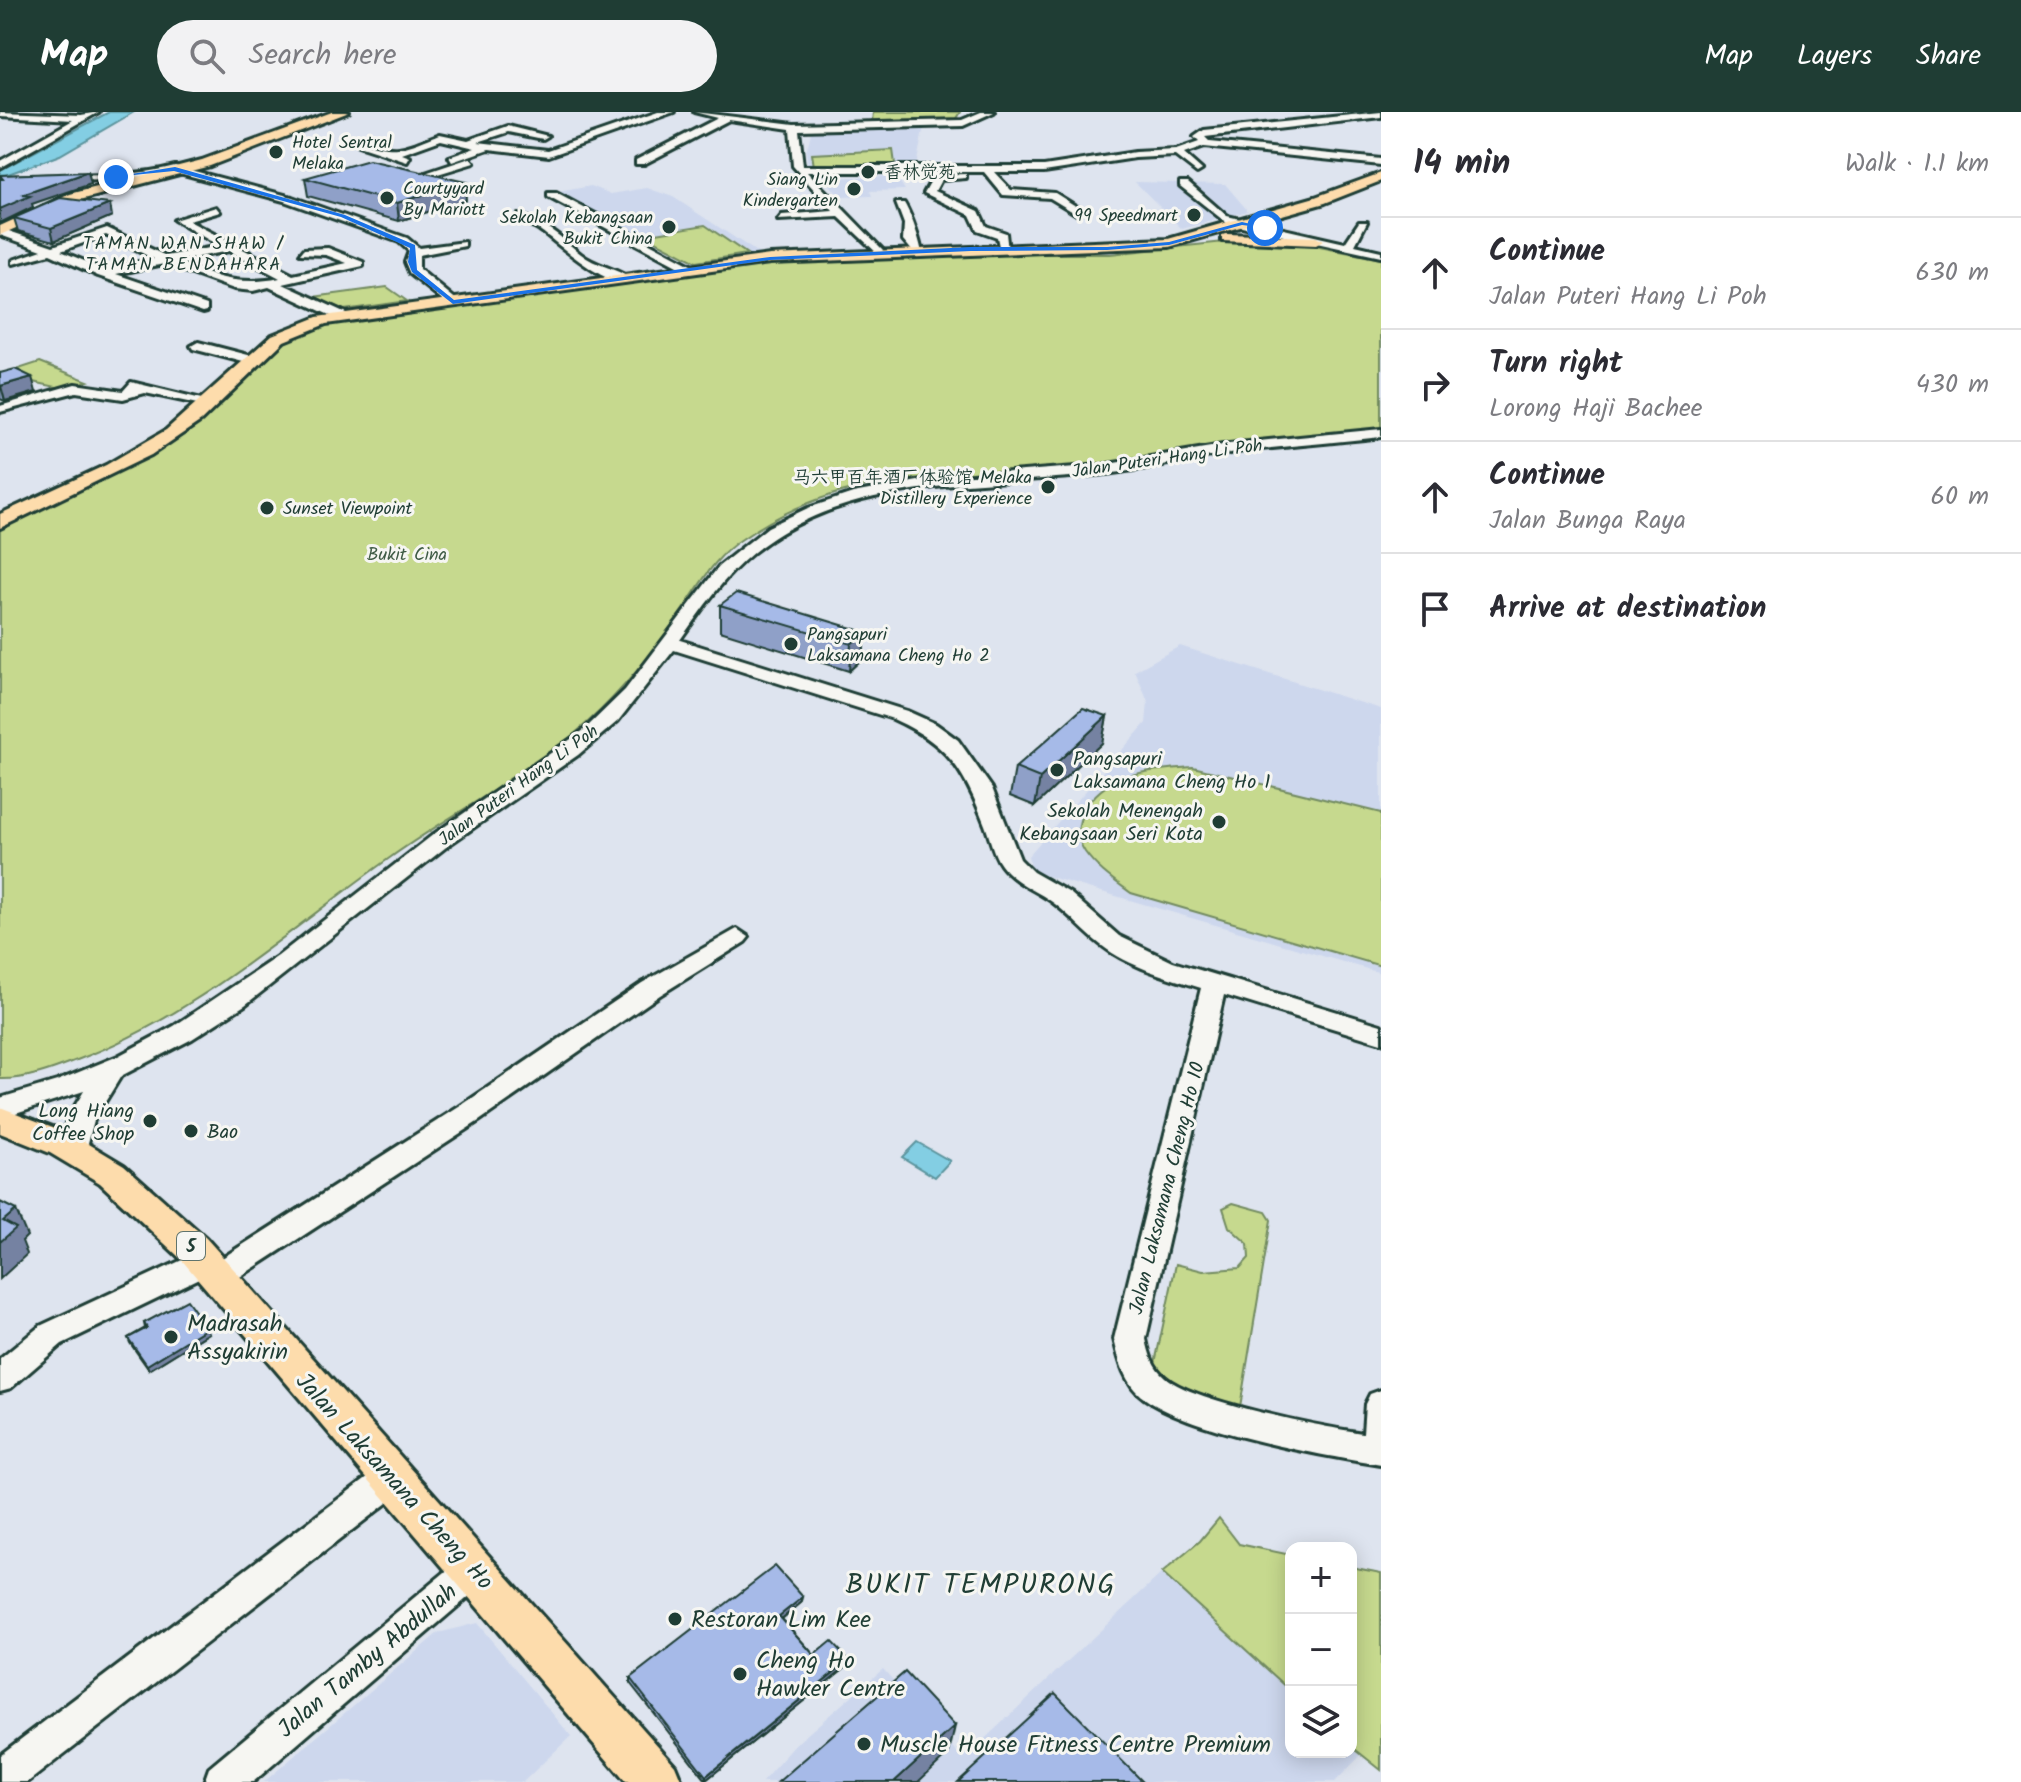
<!DOCTYPE html>
<html lang="en">
<head>
<meta charset="utf-8">
<style>
	body { margin:0; font-family:Kalam,"LXGW WenKai TC",sans-serif; background:#f2f2f3; color:#2b2b33 }
	.controls { position:absolute; right:24px; bottom:24px; display:grid; overflow:hidden; border-radius:16px; box-shadow:0 4px 20px #0003 }
	.controls button { width:72px; height:72px; display:grid; place-items:center; padding:0; border:0; border-bottom:2px solid #e1e1e2; background:#fff; color:#2b2b33; font:40px sans-serif }
	.stop { position:absolute; width:24px; height:24px; margin:-18px; border:6px solid #1a73e8; border-radius:50%; background:#fff }
	.stop.end { background:#1a73e8; border-color:#fff; box-shadow:0 2px 8px #0008 }
	.list { margin:0; padding:0; list-style:none }
	h2 { display:flex; justify-content:space-between; align-items:center; height:104px; margin:0; padding:0 32px; font-size:34px }
	h2 small { font-size:26px; font-weight:400; color:#7c7c81 }
	.list li { display:grid; grid-template-columns:52px 1fr auto; gap:24px; align-items:center; box-sizing:border-box; height:112px; padding:0 32px; border-top:2px solid #e1e1e2 }
	.list b { display:block; font-size:30px; white-space:nowrap }
	.list p { margin:0; font-size:26px; white-space:nowrap; color:#7c7c81 }
	.list em { font-size:26px; font-style:normal; color:#7c7c81 }
	.icon { flex:none; width:44px; height:44px; fill:none; stroke:currentColor; stroke-width:2; stroke-linecap:round; stroke-linejoin:round }
	.map { position:relative; flex:none; width:1381px; height:1670px; overflow:hidden }
	header { display:flex; align-items:center; gap:48px; box-sizing:border-box; height:112px; padding:0 40px; background:#1f3d34; color:#fff }
	header strong { font-size:38px }
	nav { display:flex; gap:44px; margin-inline-start:auto; font-size:28px }
	.search { width:560px; height:72px; background:#f2f2f3; display:flex; align-items:center; gap:20px; box-sizing:border-box; padding:0 28px; border-radius:44px; color:#7c7c81; font-size:30px }
	main { display:flex }
	aside { flex:1; background:#fff }
	.map>svg:first-child { display:block }
</style>
</head>
<body>
<header>
<strong>Map</strong>
<div class="search"><svg class="icon" aria-label="search" viewBox="0 0 24 24"><circle cx="10" cy="10" r="6"/><path d="M15 15l6 6"/></svg>Search here</div>
<nav><a>Map</a><a>Layers</a><a>Share</a></nav>
</header>
<main>
<div class="map">
<svg width="1381" height="1670" viewBox="0 0 1381 1670">
	<rect width="100%" height="100%" fill="#dee4ef"/>
	<filter id="ink" filterUnits="userSpaceOnUse"><feTurbulence type="fractalNoise" baseFrequency=".0125" numOctaves="2"/><feDisplacementMap in="SourceGraphic" scale="16" xChannelSelector="R" yChannelSelector="G"/><feConvolveMatrix kernelMatrix="1 2 1 2 8 2 1 2 1" color-interpolation-filters="sRGB"/></filter>
	<g filter="url(#ink)">
		<g fill="#cdd7ed">
			<polygon points="924,14 916,54 808,55 806,41 812,17"/>
			<polygon points="896,64 905,78 870,79 872,84 840,85 824,66"/>
			<polygon points="1135,70 1225,72 1248,99 1182,117"/>
			<polygon points="591,74 611,82 647,76 673,85 764,145 697,155 553,81"/>
			<polygon points="1180,534 1381,597 1381,861 1033,760 1028,744 1146,611 1148,590 1135,559"/>
			<polygon points="1162,1461 1291,1579 1291,1640 1351,1640 1351,1634 1361,1643 1335,1670 762,1670 797,1631 883,1557 963,1647"/>
			<polygon points="477,1511 571,1624 523,1670 264,1670 438,1521"/>
		</g>
		<g fill="#c6d98e" stroke="#728b61" stroke-width="2">
			<polygon points="873,0 960,0 955,8 872,10"/>
			<polygon points="893,38 895,52 814,54 812,42"/>
			<polygon points="705,113 747,142 696,150 644,123"/>
			<path d="M1253 127 1299 131 1381 147V315C1332 325 1280 326 1230 332 1177 339 1126 353 1073 357 952 367 848 353 742 427 716 444 703 468 686 493 659 533 624 577 589 609 535 659 452 701 391 745 288 818 197 903 77 948 54 957 25 968 0 967V415L130 351 286 227 333 210 767 151 987 142H1110Z"/>
			<polygon points="387,175 407,189 344,198 313,185"/>
			<polygon points="40,250 88,269 61,276 0,263"/>
			<path d="M1193 655 1381 701V854L1131 781C1115 769 1097 757 1085 740 1066 711 1093 677 1120 667 1142 658 1169 657 1193 655Z"/>
			<path d="M1233 1091 1266 1100 1271 1108 1240 1295C1208 1285 1175 1280 1155 1251L1176 1152 1203 1159 1240 1156 1249 1146 1248 1132 1229 1115 1223 1096Z"/>
			<polygon points="1219,1406 1239,1432 1291,1443 1291,1579 1162,1461 1200,1429"/>
			<polygon points="1351,1455 1381,1461 1381,1658 1351,1634"/>
		</g>
		<g fill="#83cee3" stroke="#5b949d" stroke-width="2">
			<polygon points="109,0 134,0 60,43 0,65 0,58"/>
			<polygon points="917,1030 950,1049 935,1065 902,1045"/>
		</g>
		<g fill="none" stroke-linecap="round" stroke-linejoin="round">
			<g stroke="#1f3d34" stroke-width="6">
				<g id="minor">
					<polygon points="0,0 81,3 99,0 0,56 0,49 73,8 0,4"/>
					<path d="M658 0H674L549 44 489 37 452 50 449 45 475 36 441 28 402 42 410 45 407 50 358 34 363 31C400 41 405 36 440 22L468 28 508 14 548 24 543 27 509 20 478 30 548 38Z"/>
					<polygon points="694,0 794,12 962,8 981,0 994,0 963,14 799,18 803,54 1044,54 1135,40 1176,38 1199,30 1194,25 1204,18 1381,0 1381,5 1205,25 1210,30 1381,47 1381,53 1204,35 1184,42 1202,58 1197,61 1175,44 1135,46 1044,60 994,60 1011,78 1055,81 1082,98 1078,103 1050,86 1003,83 984,60 807,60 883,138 879,143 839,105 778,108 782,103 833,99 793,54 790,17 729,8 644,52 636,52 636,48 718,6"/>
					<polygon points="470,46 474,51 418,68 413,65"/>
					<path d="M175 54 292 85 407 126 419 136 465 130V134L419 143V157L459 190 449 193 410 162 405 150 409 139 399 130 284 89 176 60 130 67 0 72V66C57 60 119 69 175 54Z"/>
					<polygon points="966,62 966,66 941,68 935,79 979,99 986,114 1006,121 1008,139 1000,139 997,125 977,118 970,103 924,81 934,63"/>
					<polygon points="1180,70 1188,70 1227,104 1345,131 1359,110 1367,110 1355,133 1381,139 1381,145 1228,112 1180,74"/>
					<polygon points="548,81 556,81 700,158 690,161 548,85"/>
					<path d="M896 91H904C912 104 920 129 922 141H914L903 128 904 112Z"/>
					<path d="M216 95 220 100 189 109 293 163 347 151 326 143 300 142 304 137 328 136 363 150V154L283 172 346 201V207H338L269 175 253 179 234 177 164 152 116 162 207 193V199L203 200 98 164 50 142 13 152V148L42 138 0 123V116L53 134 107 116 166 144 219 134 174 108ZM106 123 154 147 103 157 61 139ZM229 139 280 166C242 174 212 166 177 149Z"/>
					<path d="M518 103C547 111 559 124 581 142 595 154 618 156 632 168 611 182 554 127 538 117 532 113 521 111 514 108Z"/>
					<polygon points="198,230 256,245 258,248 251,252 193,237 191,234"/>
					<polygon points="131,270 214,290 207,294 145,281 123,287 76,280 0,300 0,294 75,272 123,279"/>
					<path d="M1381 317V325C1331 331 1280 334 1230 341 1188 347 1147 358 1104 362 987 375 852 362 754 440 724 464 702 497 680 528L907 599 936 612 958 628 992 676 1020 747 1033 760 1070 781 1119 824 1173 850 1381 913V931L1224 883 1146 1227C1149 1242 1153 1255 1165 1265 1193 1290 1323 1315 1363 1321L1365 1292 1370 1282 1381 1278V1353C1322 1344 1191 1320 1144 1286 1125 1273 1119 1248 1114 1227L1201 876C1167 865 1129 855 1101 833 1084 820 1071 804 1055 792 1037 778 1015 772 1001 753 993 742 990 726 985 713 964 658 948 632 893 607L674 538 618 609 578 643 450 732 245 893 192 927 121 964 94 1008 84 1046 74 1049 64 1046 60 1039 67 1007 84 979 0 1006V986L57 969 118 944 174 914 278 844 434 722 584 618 625 578 719 454 768 415 808 396 853 381 934 366 1102 353 1229 332Z"/>
					<polygon points="737,817 749,825 745,830 660,883 479,1009 229,1172 218,1176 207,1172 203,1164 62,1232 11,1276 0,1279 0,1247 40,1214 195,1142 205,1138 215,1142 219,1148 459,995 642,871"/>
					<polygon points="393,1351 405,1355 410,1366 405,1377 28,1670 0,1670 0,1643 381,1355"/>
					<polygon points="474,1441 486,1446 492,1458 486,1470 253,1670 204,1670 209,1656 462,1446"/>
				</g>
			</g>
			<g stroke="#1f3d34" stroke-width="6">
				<g id="major">
					<polygon points="332,0 349,0 210,54 80,88 0,123 0,114 70,82 202,48"/>
					<polygon points="1381,61 1381,69 1325,91 1169,135 770,151 326,212 284,229 201,309 151,343 0,416 0,402 106,353 166,318 272,223 317,205 770,143 1168,127 1315,85"/>
					<polygon points="1227,122 1316,125 1323,129 1316,133 1222,129 1222,123"/>
					<polygon points="0,995 74,1023 124,1053 206,1126 675,1653 682,1670 626,1670 180,1146 100,1071 50,1041 0,1021"/>
				</g>
			</g>
			<use href="#minor" fill="#f6f6f2" fill-rule="evenodd"/>
			<use href="#major" fill="#fddcac" fill-rule="evenodd"/>
		</g>
		<g fill="#8fa0c8" stroke="#1f3d34" stroke-width="2">
			<polygon points="305,66 466,88 399,109 308,84"/>
			<polygon points="112,104 54,129 18,119 14,106"/>
			<polygon points="0,261 36,280 5,289 0,287"/>
			<polygon points="720,493 865,520 863,546 849,559 720,519"/>
			<polygon points="1107,604 1102,631 1035,694 1010,684 1015,656"/>
			<polygon points="144,1211 207,1216 209,1221 149,1258 130,1231 128,1226 145,1216"/>
			<polygon points="802,1490 782,1507 814,1543 849,1548 848,1553 706,1668 630,1571 630,1566"/>
		</g>
		<g fill="#7482a2" stroke="#1f3d34" stroke-width="2">
			<polygon points="88,60 91,72 32,92 33,95 0,111 0,97 22,83"/>
			<polygon points="465,70 466,88 399,109 397,91"/>
			<polygon points="110,92 112,104 54,129 51,116"/>
			<polygon points="32,265 36,280 5,289 1,274"/>
			<polygon points="865,520 863,546 849,559 851,532"/>
			<polygon points="1107,604 1102,631 1035,694 1040,666"/>
			<polygon points="16,1098 27,1124 22,1129 27,1142 0,1167 0,1130 3,1109"/>
			<polygon points="207,1216 209,1221 149,1258 147,1253"/>
			<polygon points="803,1485 802,1490 779,1509 779,1504"/>
			<polygon points="849,1548 848,1553 706,1668 706,1664"/>
			<polygon points="955,1614 949,1641 918,1670 894,1670"/>
		</g>
		<g fill="#a6bae8" stroke="#1f3d34" stroke-width="2">
			<polygon points="369,48 465,70 397,91 305,66"/>
			<polygon points="88,60 22,83 30,84 0,97 0,67 3,67 0,63"/>
			<polygon points="60,86 110,92 51,116 14,106"/>
			<polygon points="15,257 32,265 0,274 0,261"/>
			<polygon points="736,481 865,520 851,532 720,493"/>
			<polygon points="1083,596 1107,604 1040,666 1015,656"/>
			<polygon points="0,1090 16,1098 3,1109 16,1116 0,1130"/>
			<polygon points="187,1188 207,1216 147,1253 128,1226 147,1216 144,1211"/>
			<polygon points="775,1454 803,1485 779,1504 814,1543 831,1529 849,1548 706,1664 630,1566"/>
			<polygon points="905,1560 955,1614 894,1670 778,1670"/>
			<polygon points="1055,1581 1143,1670 958,1670"/>
		</g>
	</g>
	<polygon fill="#1a73e8" points="175,55 345,103 415,133 417,158 454,188 770,145 971,135 1107,135 1169,130 1242,110 1268,116 1242,113 1169,133 1107,138 971,139 770,148 453,192 412,160 408,150 410,136 341,105 174,59 113,65"/>
	<g fill="#1f3d34" stroke="#f6f6f2" stroke-width="3">
		<circle cx="276" cy="40" r="8"/>
		<circle cx="868" cy="60" r="8"/>
		<circle cx="854" cy="77" r="8"/>
		<circle cx="387" cy="86" r="8"/>
		<circle cx="1194" cy="103" r="8"/>
		<circle cx="669" cy="115" r="8"/>
		<circle cx="1048" cy="375" r="8"/>
		<circle cx="267" cy="396" r="8"/>
		<circle cx="791" cy="532" r="8"/>
		<circle cx="1057" cy="658" r="8"/>
		<circle cx="1219" cy="710" r="8"/>
		<circle cx="150" cy="1009" r="8"/>
		<circle cx="191" cy="1019" r="8"/>
		<circle cx="171" cy="1225" r="8"/>
		<circle cx="675" cy="1507" r="8"/>
		<circle cx="740" cy="1562" r="8"/>
		<circle cx="864" cy="1632" r="8"/>
	</g>
	<g text-anchor="middle" stroke-width="6" stroke-linejoin="round" paint-order="stroke">
		<g font-size="18" fill="#1f3d34" stroke="#f6f6f2" text-anchor="start">
			<text x="292" y="36">Hotel Sentral<tspan x="292" dy="21">Melaka</tspan></text>
			<text x="884" y="66">香林觉苑</text>
			<text x="838" y="73" text-anchor="end">Siang Lin<tspan x="838" dy="21">Kindergarten</tspan></text>
			<text x="403" y="82">Courtyyard<tspan x="403" dy="21">By Mariott</tspan></text>
			<text x="1178" y="109" text-anchor="end">99 Speedmart</text>
			<text x="653" y="111" text-anchor="end">Sekolah Kebangsaan<tspan x="653" dy="21">Bukit China</tspan></text>
			<text x="1032" y="371" text-anchor="end">马六甲百年酒厂体验馆 Melaka<tspan x="1032" dy="21">Distillery Experience</tspan></text>
			<text x="283" y="402">Sunset Viewpoint</text>
			<text x="807" y="528">Pangsapuri<tspan x="807" dy="21">Laksamana Cheng Ho 2</tspan></text>
		</g>
		<g font-size="18" letter-spacing="2" fill="#1f3d34" stroke="#f6f6f2">
			<text x="184" y="137">TAMAN WAN SHAW /<tspan x="184" dy="21">TAMAN BENDAHARA</tspan></text>
		</g>
		<g font-size="18" fill="#1f3d34" stroke="#f6f6f2">
			<text transform="translate(1167 346) rotate(-8)" y="6">Jalan Puteri Hang Li Poh</text>
			<text transform="translate(518 673) rotate(-36)" y="6">Jalan Puteri Hang Li Poh</text>
		</g>
		<g font-size="18" fill="#405c46" stroke="#f6f6f2">
			<text x="407" y="448">Bukit Cina</text>
		</g>
		<rect fill="#f6f6f2" stroke="#60746d" stroke-width="2" x="177" y="1120" width="28" height="28" rx="6"/>
		<g font-size="18" font-weight="bold" fill="#1f3d34">
			<text x="191" y="1140">5</text>
		</g>
		<g font-size="20" fill="#1f3d34" stroke="#f6f6f2" text-anchor="start">
			<text x="1073" y="653">Pangsapuri<tspan x="1073" dy="23">Laksamana Cheng Ho 1</tspan></text>
			<text x="1203" y="705" text-anchor="end">Sekolah Menengah<tspan x="1203" dy="23">Kebangsaan Seri Kota</tspan></text>
			<text x="134" y="1005" text-anchor="end">Long Hiang<tspan x="134" dy="23">Coffee Shop</tspan></text>
			<text x="207" y="1026">Bao</text>
		</g>
		<g font-size="20" fill="#1f3d34" stroke="#f6f6f2">
			<text transform="translate(1166 1076) rotate(-76)" y="7">Jalan Laksamana Cheng Ho 10</text>
		</g>
		<g font-size="24" fill="#1f3d34" stroke="#f6f6f2" text-anchor="start">
			<text x="187" y="1219">Madrasah<tspan x="187" dy="28">Assyakirin</tspan></text>
			<text x="691" y="1515">Restoran Lim Kee</text>
			<text x="756" y="1556">Cheng Ho<tspan x="756" dy="28">Hawker Centre</tspan></text>
			<text x="880" y="1640">Muscle House Fitness Centre Premium</text>
		</g>
		<g font-size="24" fill="#1f3d34" stroke="#f6f6f2">
			<text transform="translate(395 1369) rotate(48)" y="8">Jalan Laksamana Cheng Ho</text>
			<text transform="translate(367 1548) rotate(-40)" y="8">Jalan Tamby Abdullah</text>
		</g>
		<g font-size="28" letter-spacing="2" fill="#1f3d34" stroke="#f6f6f2">
			<text x="981" y="1481">BUKIT TEMPURONG</text>
		</g>
	</g>
</svg>
<div class="controls">
<button>+</button>
<button>−</button>
<button><svg class="icon" aria-label="layers" viewBox="0 0 24 24"><path d="M12 4l9 5-9 5-9-5zM3 14l9 5 9-5"/></svg></button>
</div>
<div class="stop" style="left:1265px;top:116px"></div>
<div class="stop end" style="left:116px;top:65px"></div>
</div>
<aside>
<h2>14 min<small>Walk · 1.1 km</small></h2>
<ul class="list">
<li><svg class="icon" aria-label="ahead" viewBox="0 0 24 24"><path d="M12 20V5M6 11l6-6 6 6"/></svg><div><b>Continue</b><p>Jalan Puteri Hang Li Poh</p></div><em>630 m</em></li>
<li><svg class="icon" aria-label="right" viewBox="0 0 24 24"><path d="M7 20v-9h11M14 6l5 5-5 5"/></svg><div><b>Turn right</b><p>Lorong Haji Bachee</p></div><em>430 m</em></li>
<li><svg class="icon" aria-label="ahead" viewBox="0 0 24 24"><path d="M12 20V5M6 11l6-6 6 6"/></svg><div><b>Continue</b><p>Jalan Bunga Raya</p></div><em>60 m</em></li>
<li><svg class="icon" aria-label="arrive" viewBox="0 0 24 24"><path d="M6 21V4h12l-3 4 3 4H6"/></svg><div><b>Arrive at destination</b></div></li>
</ul>
</aside>
</main>
</body>
</html>
